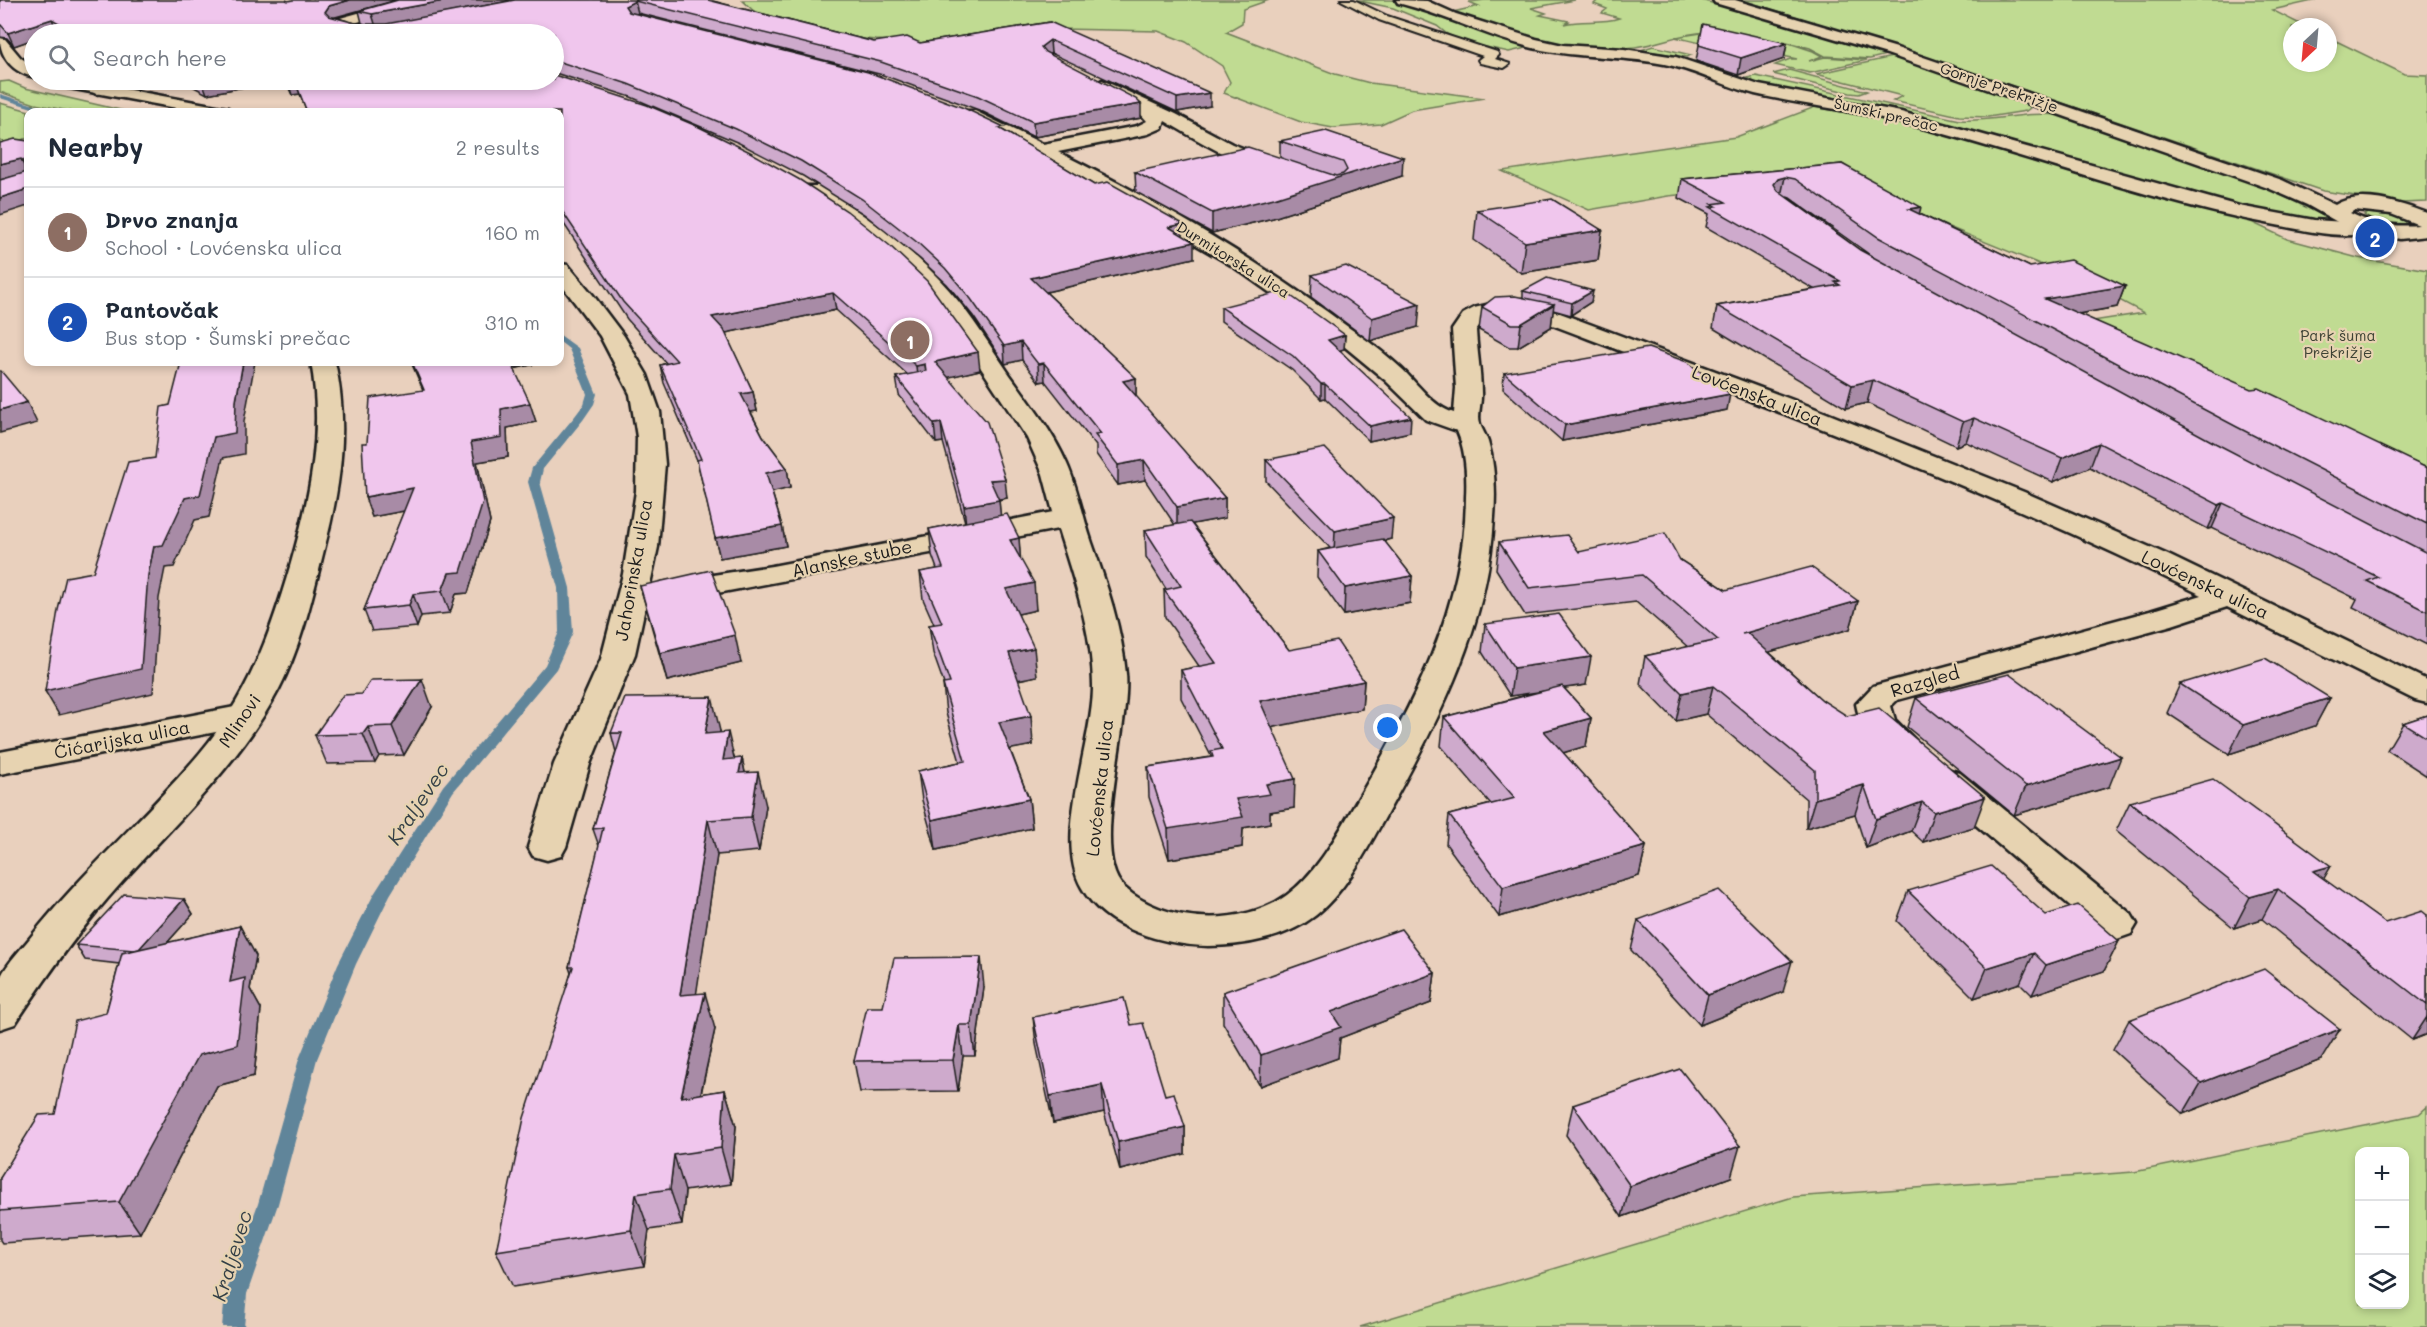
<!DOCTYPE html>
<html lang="en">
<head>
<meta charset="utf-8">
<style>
	body { margin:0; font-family:Mali,sans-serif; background:#f2f2f3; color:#1f2937 }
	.controls { position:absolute; right:18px; bottom:18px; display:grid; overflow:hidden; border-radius:12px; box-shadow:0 3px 9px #0003 }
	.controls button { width:54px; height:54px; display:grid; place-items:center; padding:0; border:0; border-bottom:2px solid #e0e1e3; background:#fff; color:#1f2937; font:30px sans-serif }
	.compass { position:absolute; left:2283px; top:18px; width:54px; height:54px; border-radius:50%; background:#fff; box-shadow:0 3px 9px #0003; rotate:206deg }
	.you { position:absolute; left:1388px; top:728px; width:21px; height:21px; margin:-15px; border:4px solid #fff; border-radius:50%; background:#1a73e8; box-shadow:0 0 0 9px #1a73e833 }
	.badge { display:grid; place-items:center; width:39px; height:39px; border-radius:50%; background:#1f6fb2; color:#fff; font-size:20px; font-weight:700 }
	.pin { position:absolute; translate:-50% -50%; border:3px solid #fff; box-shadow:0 2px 6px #0006 }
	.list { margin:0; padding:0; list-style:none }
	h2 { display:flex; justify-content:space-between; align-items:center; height:78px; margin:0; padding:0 24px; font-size:26px }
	h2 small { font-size:20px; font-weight:400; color:#747a83 }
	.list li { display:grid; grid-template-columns:39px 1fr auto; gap:18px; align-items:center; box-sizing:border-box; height:90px; padding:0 24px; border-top:2px solid #e0e1e3 }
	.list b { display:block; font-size:22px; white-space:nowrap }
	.list p { margin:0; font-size:20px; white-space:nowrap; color:#747a83 }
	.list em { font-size:20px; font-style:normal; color:#747a83 }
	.icon { flex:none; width:33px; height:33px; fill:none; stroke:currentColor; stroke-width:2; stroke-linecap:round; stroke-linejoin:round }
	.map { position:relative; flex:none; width:2427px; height:1327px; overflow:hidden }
	.search { position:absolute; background:#fff; box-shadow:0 3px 9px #0003; left:24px; top:24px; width:540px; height:66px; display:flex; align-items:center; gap:15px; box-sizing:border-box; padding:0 21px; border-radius:33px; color:#747a83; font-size:22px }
	.panel { position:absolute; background:#fff; box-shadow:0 3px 9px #0003; left:24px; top:108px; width:540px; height:258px; border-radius:12px }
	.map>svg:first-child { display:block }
</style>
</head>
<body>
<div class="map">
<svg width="2427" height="1327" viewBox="0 0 2427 1327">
	<rect width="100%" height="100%" fill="#e9d0bd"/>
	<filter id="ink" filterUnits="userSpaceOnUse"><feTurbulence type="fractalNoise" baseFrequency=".0167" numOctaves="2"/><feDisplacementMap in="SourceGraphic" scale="12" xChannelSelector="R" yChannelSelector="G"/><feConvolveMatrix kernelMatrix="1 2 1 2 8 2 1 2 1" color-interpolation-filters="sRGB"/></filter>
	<g filter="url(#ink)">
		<g fill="#c0db92" stroke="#6e7c57" stroke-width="1.5" fill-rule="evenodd">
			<polygon points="742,0 1269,0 1243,9 1242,23 1226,32 1335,74 1370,83 1484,98 1412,110 1381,124 1333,128 1301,122 1224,93 1230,82 1222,66 1186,42 1158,31 1060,29 946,44 876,40 774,30"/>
			<polygon points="1355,0 1400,0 1535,46 1509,52 1463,42 1447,34 1437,26 1393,8"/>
			<path d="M1485 0H1575L1531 8 1546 13 1540 15 1569 21 1564 24C1583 19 1601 24 1619 18L1602 13 1607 9 1594 4 1598 0H1701L1821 33 1886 55 1870 59 1825 56 1810 48 1783 41 1813 51 1822 56 1809 61 1825 57 1867 60 1810 73 1775 65 1790 59H1797L1726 44 1717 47 1675 37 1708 32C1676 33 1652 48 1622 48L1641 50 1653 46 1691 55 1687 57 1653 52 1721 67 1737 73 1723 76 1693 65 1580 50 1511 34 1453 12 1479 6 1469 2Z"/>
			<polygon points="1742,0 2317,0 2272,10 2306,27 2292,27 2292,63 2328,63 2328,37 2404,74 2427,75 2427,202 2401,203 2323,191 1918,54"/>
			<polygon points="1892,57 2028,104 2030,108 2026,111 1988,117 1959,116 1893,101 1902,96 1816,74"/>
			<polygon points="1789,70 1867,91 1859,94 1850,93 1773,74"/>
			<path d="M1756 76 1960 120C1993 122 2026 111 2059 115L2267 188 2338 223 2333 225 2210 201 1785 93 1748 82 1752 80 1747 78Z"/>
			<polygon points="9,81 25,88 129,112 73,112 35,104 0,92 0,82"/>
			<polygon points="0,103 33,112 28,112 28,138 0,146"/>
			<polygon points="1815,107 1852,114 1863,110 2230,212 2287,239 2358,258 2427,270 2427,487 2067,325 2144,313 2091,285 1831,179 1668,196 1589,210 1502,171 1736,137"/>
			<path d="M2369 213 2401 217 2407 223C2395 228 2375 224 2364 215Z"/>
			<path d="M2427 1107V1327H1360L1793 1197 2134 1172 2419 1114ZM2360 1152H2404V1304H2360Z"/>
		</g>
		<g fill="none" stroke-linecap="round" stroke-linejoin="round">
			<g fill="#60859a" fill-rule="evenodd">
				<polygon points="0,94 53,111 54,112 45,112 0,98"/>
				<polygon points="560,335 578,348 597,394 594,404 583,420 543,469 540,482 570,588 573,632 556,669 453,792 390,895 356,964 317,1059 278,1204 247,1294 244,1327 222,1327 225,1294 258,1204 299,1059 338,964 374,894 443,786 545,665 559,632 558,588 528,482 532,468 575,416 584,404 587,394 569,349 560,342"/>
			</g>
			<g stroke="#1c1c1c" stroke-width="4">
				<polygon id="lane" points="1341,0 1354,0 1387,16 1497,52 1499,55 1495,59 1510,64 1504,68 1480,63 1478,60 1483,56 1379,20"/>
			</g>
			<g stroke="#1c1c1c" stroke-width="5">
				<g id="street">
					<polygon points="405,0 427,0 425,3 354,23 380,30 381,34 364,34 333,26 331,23 333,20"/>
					<path d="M1396 0 1427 1 1456 14 1536 39 1563 45 1624 49 1676 57 1759 85 1901 112 2239 206 2314 220 2376 224 2379 228 2376 232C2344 240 2308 231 2276 225 2148 202 2025 153 1899 122 1852 110 1803 105 1755 94 1727 87 1701 73 1673 66 1627 55 1579 59 1533 48 1487 37 1444 14 1398 3Z"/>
					<polygon points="121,80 152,80 144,85 96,94 88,89 90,86"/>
					<path d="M1102 80 1176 114 1232 144 1282 163 1284 167 1282 171C1256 177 1189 135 1165 121L1162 128 1148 134 1058 152C1159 202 1258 260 1348 327 1367 340 1386 354 1402 369 1419 385 1432 406 1454 413L1456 388 1452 330 1463 314 1474 308 1495 303 1509 302 1560 313 1809 406 2024 492 2168 555 2427 680V703L2415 700 2227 607 2172 625 1897 700 1891 706 1895 720 1918 743 1912 751C1883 759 1861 732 1856 704L1873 686 2150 611 2202 595C1992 491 1773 409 1555 326 1531 318 1492 305 1476 330 1477 351 1481 372 1481 393 1482 403 1477 415 1480 424 1482 430 1486 435 1488 442 1495 466 1496 492 1494 517 1489 624 1439 720 1388 812 1368 847 1348 889 1316 915 1287 938 1245 946 1208 946 1163 945 1105 929 1082 888 1053 838 1092 745 1093 689 1094 637 1073 577 1058 529L723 592 673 599 662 597 658 590 662 583 673 581 772 566 1053 512 1043 474 1027 438 948 318 917 282 883 250 803 190 806 186H820C866 216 912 248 949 290 972 316 990 346 1010 375 1031 404 1053 432 1067 464 1078 489 1083 517 1092 543 1107 585 1122 630 1126 674 1131 724 1089 855 1124 887 1165 925 1243 927 1287 895 1319 871 1338 833 1358 799 1412 707 1465 607 1466 497 1467 475 1466 451 1457 431L1426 420 1385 380 1333 337 1231 265 1083 179 963 119 960 115 963 111H975L1043 144 1137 126 1147 121 1138 111 1096 88 1094 85Z"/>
					<polygon points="560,264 568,265 593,295 624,336 647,375 660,412 665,464 658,547 635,654 590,764 566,847 561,856 547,860 533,856 528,847 554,764 601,659 623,574 636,491 637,437 630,394 600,336 560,283"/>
					<polygon points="245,705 257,708 262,716 257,724 0,774 0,752"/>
					<polygon points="1947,769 1960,773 2131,914 2137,924 2131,934 2117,939 2103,934 1934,789 1929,781 1934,773"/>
				</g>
			</g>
			<g stroke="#1c1c1c" stroke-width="5">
				<g id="secondary">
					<path d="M1713 0H1735L1897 48 2282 180 2335 205C2361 189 2401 204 2427 213V236L2400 239 2350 229 2307 205 2268 188 1887 54 1715 3ZM2355 210 2391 214 2419 225C2395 227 2371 224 2350 213Z"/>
					<path d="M0 38 5 39 21 58 34 66V77C14 73 0 58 0 38Z"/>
					<polygon points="45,80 76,80 222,107 228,108 230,112 198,112 53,85"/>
					<path d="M311 362H335C349 425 341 484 325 546 313 594 302 645 279 689 240 763 178 820 122 882 82 926 48 974 15 1024L0 1029C0 1016 0 989 0 979 4 967 22 948 30 938 82 872 145 818 199 754 248 697 270 635 291 563 310 496 324 432 311 362Z"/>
				</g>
			</g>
			<use href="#lane" fill="#e7d3b1" fill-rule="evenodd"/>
			<use href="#street" fill="#e7d3b1" fill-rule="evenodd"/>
			<use href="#secondary" fill="#e7d3b1" fill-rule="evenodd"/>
		</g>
		<g fill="#ceaacc" stroke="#1c1c1c" stroke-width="1.5" fill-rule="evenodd">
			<polygon points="0,0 288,1 397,0 334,17 359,24 365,24 362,23 359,11 515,0 713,1 874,42 920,43 1050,22 1210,106 1177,112 1051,53 1049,54 1141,118 1034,137 979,110 883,75 638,13 636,14 1004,131 1094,185 1183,235 1194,258 1046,292 1136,378 1136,397 1225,498 1225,518 1192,524 1289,650 1364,681 1362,709 1272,727 1294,808 1270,812 1270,823 1243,828 1242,847 1169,859 1149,797 1148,767 1211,757 1211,756 1181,698 1181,670 1199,666 1165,617 1164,590 1166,589 1146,557 1145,530 1175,525 1145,480 1118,485 1096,454 1096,446 1045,381 1039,382 1022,360 1005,364 973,316 947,284 920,259 864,214 803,176 739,143 631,97 555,73 554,75 554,34 63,34 57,31 14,46 7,38 0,37"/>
			<polygon points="1787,43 1784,59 1738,75 1696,61 1699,45"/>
			<polygon points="181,80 282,80 207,94"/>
			<polygon points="285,80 554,80 980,370 948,377 1007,498 999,500 1000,515 1019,538 1020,558 1036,610 1018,614 1037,676 1018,680 1033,745 1010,749 1029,799 1032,828 936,850 922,800 918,771 960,762 946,713 943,684 944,684 933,653 929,625 934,624 923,599 920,572 937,569 932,555 929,529 965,522 943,442 936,443 899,395 896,377 908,375 836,310 725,333 753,392 757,411 751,412 763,436 787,468 790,488 772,492 782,526 786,546 720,558 697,460 664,383 660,365 666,363 627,319 560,218 560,112 307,112 300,94 292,95"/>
			<polygon points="1280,141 1402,176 1273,218 1212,233 1136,192 1135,172 1280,158"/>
			<path d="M1842 164 1920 214 2030 267 2125 286 2117 307 2078 314 2427 468V645L2353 607 2357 599 2212 528 2208 529 2090 467 2053 482 1966 442 1956 446 1867 403 1846 408 1713 328 1717 306 1814 289 1706 227 1709 214 1679 198 1682 179ZM1787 197 1790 198 1873 257 1860 250Z"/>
			<polygon points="1477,210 1602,230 1598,260 1521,273 1474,240"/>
			<polygon points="1312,275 1418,327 1370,341 1311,297"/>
			<polygon points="1523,291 1591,302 1571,315 1553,310 1551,327 1518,347 1509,347 1479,330 1482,307 1523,297"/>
			<polygon points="1221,307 1345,335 1344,349 1340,350 1410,432 1369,441 1325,398 1321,399 1292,370 1221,321"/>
			<polygon points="411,362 534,362 535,364 514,369 536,422 507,428 508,457 477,462 490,522 468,593 456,594 450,613 421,616 417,627 372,631 364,610 404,511 372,517 365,497 367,443 423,390"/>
			<polygon points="1504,373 1727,410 1562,441 1503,389"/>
			<polygon points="1266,460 1391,539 1384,541 1412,576 1410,603 1344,615 1317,577 1318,551 1330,548 1266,481"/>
			<polygon points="1499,542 1579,552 1680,560 1726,590 1858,601 1850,629 1769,652 1822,700 1974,827 1923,842 1911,831 1866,848 1855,814 1806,828 1806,799 1706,714 1676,721 1640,684 1645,656 1688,647 1636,602 1525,615 1496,569"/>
			<polygon points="640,586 741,663 667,681"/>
			<polygon points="1485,624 1586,685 1564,688 1591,718 1586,746 1563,753 1646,846 1639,876 1499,917 1446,844 1449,815 1491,804 1441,746 1444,717 1541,691 1510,696 1482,652"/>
			<polygon points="2180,684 2330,698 2315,726 2229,754 2167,713"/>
			<polygon points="1916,698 2109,787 2014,815 1907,727"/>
			<polygon points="432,707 404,755 379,756 375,763 327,764 315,735"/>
			<polygon points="2427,715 2427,776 2387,750 2403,723"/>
			<polygon points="720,731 720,733 735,759 742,758 745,773 766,806 759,851 717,855 696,993 715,1029 701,1094 725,1090 736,1126 731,1184 685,1191 682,1225 649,1230 644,1266 513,1287 496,1251 571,973 569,967 599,846 593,829 616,752 611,733"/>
			<polygon points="2130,802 2331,866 2323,879 2385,923 2427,915 2427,1034 2412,1040 2262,919 2234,928 2116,831"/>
			<polygon points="1908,891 2046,915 2119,941 2104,971 2032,995 2020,983 1974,998 1897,921"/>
			<polygon points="184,899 193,914 167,943 240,926 256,956 250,989 261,1009 254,1076 217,1086 140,1233 2,1243 0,1240 0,1178 55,1114 106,1013 119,964 85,960 76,945"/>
			<polygon points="1638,920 1783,992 1700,1025 1631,950"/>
			<polygon points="1435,973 1431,1003 1340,1038 1338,1058 1260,1086 1223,1023 1223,992"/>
			<polygon points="984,987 975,1056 963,1056 958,1091 860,1092 854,1061 883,1007"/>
			<polygon points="1033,1017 1131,1025 1165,1095 1185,1127 1185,1154 1120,1170 1104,1112 1053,1123 1036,1044"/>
			<polygon points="2129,1020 2321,1060 2183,1114 2113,1050"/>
			<polygon points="1573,1105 1731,1177 1622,1217 1566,1135"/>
		</g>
		<g fill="#a88ba6" stroke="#1c1c1c" stroke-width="1.5">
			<polygon points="350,0 397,0 332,18 329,24 325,12 329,6"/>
			<polygon points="449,0 514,0 376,27 372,14"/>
			<polygon points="635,1 638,13 628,18 625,6"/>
			<polygon points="52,19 57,31 47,34 34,34 34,39 14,46 8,33"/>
			<polygon points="1050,40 1051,53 1042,60 1041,47"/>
			<polygon points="1787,43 1784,59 1738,75 1741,58"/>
			<polygon points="207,80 282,80 207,94 202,81"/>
			<polygon points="295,81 300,94 292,95 288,82"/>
			<polygon points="1210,93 1210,106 1177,112 1177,98"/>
			<polygon points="1141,104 1141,118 1034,137 1033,122"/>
			<polygon points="1403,157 1402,176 1273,218 1212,233 1212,213"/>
			<polygon points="21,159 27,173 0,180 0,164"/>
			<polygon points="1785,177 1781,196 1770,203 1774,184 1778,179"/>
			<polygon points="28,189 28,206 0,215 0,198"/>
			<polygon points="1921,207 1916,227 1909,209"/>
			<polygon points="1183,224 1183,240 1169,227"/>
			<polygon points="1602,230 1598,260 1521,273 1525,242"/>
			<polygon points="1194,242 1194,258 1033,295 1031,278"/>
			<polygon points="2125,286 2117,307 2038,321 2045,299"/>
			<polygon points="1593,291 1591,302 1571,315 1572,303"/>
			<polygon points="833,293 836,310 716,335 712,317"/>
			<polygon points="1420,304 1418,327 1370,341 1372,318"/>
			<polygon points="1554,304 1551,327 1518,347 1521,324"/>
			<polygon points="1345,335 1344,349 1328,354 1328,340"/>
			<polygon points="1021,342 1022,360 1005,364 1004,346"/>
			<polygon points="978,352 980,370 937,380 935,362"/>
			<polygon points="243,362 255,362 244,421 244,454 223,458 209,517 195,520 174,567 165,568 159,598 153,693 59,715 45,691 148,575 154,546 185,498 214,437 236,401"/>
			<polygon points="509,362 534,362 535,364 511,369"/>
			<polygon points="1044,363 1045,381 1039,382 1038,364"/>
			<polygon points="925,364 927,382 918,384 916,366"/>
			<polygon points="1136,378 1136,397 1123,381"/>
			<polygon points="1873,380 1867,403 1846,408 1852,385"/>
			<polygon points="1321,384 1325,384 1325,398 1321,399"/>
			<polygon points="753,392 757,411 745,413 741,394"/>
			<polygon points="1730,394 1727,410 1562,441 1565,425"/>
			<polygon points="27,402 37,423 0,433 0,410"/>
			<polygon points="530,403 536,422 507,428 508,457 477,462 490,522 468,593 456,594 450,613 442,591 449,573 471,442 501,409"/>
			<polygon points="1411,417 1410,432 1369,441 1370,426"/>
			<polygon points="1974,418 1966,442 1956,446 1963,422"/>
			<polygon points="941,423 943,442 936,443 934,424"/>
			<polygon points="2099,443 2090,467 2053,482 2062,458"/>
			<polygon points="1144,460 1145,480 1118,485 1118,465"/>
			<polygon points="787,468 790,488 770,493 766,473"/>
			<polygon points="1005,479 1007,498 992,500 990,480"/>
			<polygon points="413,488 420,508 372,517 365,497"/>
			<polygon points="1225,498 1225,518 1177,527 1177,507"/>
			<polygon points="999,500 1001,520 966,526 964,506"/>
			<polygon points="2223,503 2212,528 2208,529 2219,505"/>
			<polygon points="1393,518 1391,539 1334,553 1335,531"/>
			<polygon points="782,526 786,546 720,558 715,538"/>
			<polygon points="1019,538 1021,565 1010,540"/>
			<polygon points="1412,576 1410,603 1344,615 1345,588"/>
			<polygon points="1034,583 1036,610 1009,616 1006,589"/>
			<polygon points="413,594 421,616 417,627 409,605"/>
			<polygon points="1858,601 1850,629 1735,662 1742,634"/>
			<polygon points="735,635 741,663 667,681 660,653"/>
			<polygon points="1034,648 1037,676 1012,681 1009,653"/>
			<polygon points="1591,657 1586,685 1510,696 1514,668"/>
			<polygon points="422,679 432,707 404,755 392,726"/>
			<polygon points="1364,681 1362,709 1260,730 1260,701"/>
			<polygon points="1713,686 1706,714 1676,721 1682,693"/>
			<polygon points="712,697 720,731 714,768 705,734"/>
			<polygon points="2330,698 2315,726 2229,754 2243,725"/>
			<polygon points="1031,716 1033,745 1002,751 999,722"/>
			<polygon points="1591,718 1586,746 1539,760 1544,731"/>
			<polygon points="368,727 379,756 375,763 363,734"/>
			<polygon points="728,732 736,766 723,760"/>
			<polygon points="2121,757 2109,787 2014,815 2026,786"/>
			<polygon points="742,758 749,792 739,773"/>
			<polygon points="758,772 766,806 759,851 751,817"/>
			<polygon points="1295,779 1294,808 1270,812 1270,823 1243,828 1242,847 1169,859 1168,829 1236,799 1266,784"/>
			<polygon points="1864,785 1855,814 1806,828 1815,799"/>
			<polygon points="1985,797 1974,827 1923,842 1934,812"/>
			<polygon points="1029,799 1032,828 936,850 932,820"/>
			<polygon points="1922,802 1911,831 1866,848 1876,819"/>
			<polygon points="708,820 717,855 691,1030 680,995"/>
			<polygon points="1646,846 1639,876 1499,917 1503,887"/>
			<polygon points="2331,866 2314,896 2313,871"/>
			<polygon points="2278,889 2262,919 2234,928 2250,897"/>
			<polygon points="184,899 193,914 146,966 137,951"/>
			<polygon points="240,926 256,956 250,989 261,1009 254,1076 217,1086 140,1233 119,1202 230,982"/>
			<polygon points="2119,941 2104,971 2032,995 2046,965"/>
			<polygon points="2034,953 2020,983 1974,998 1987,968"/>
			<polygon points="981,957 984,987 975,1056 971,1025"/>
			<polygon points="1792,961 1783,992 1700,1025 1708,995"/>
			<polygon points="1435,973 1431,1003 1340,1038 1338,1058 1260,1086 1261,1055 1331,1012"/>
			<polygon points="705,993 715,1029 692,1133 681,1097"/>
			<polygon points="2427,1017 2427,1034 2412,1040"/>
			<polygon points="959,1025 963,1056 958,1091 953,1060"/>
			<polygon points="2340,1029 2321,1060 2183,1114 2201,1083"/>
			<polygon points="1102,1085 1104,1112 1053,1123 1050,1096"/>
			<polygon points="725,1090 736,1126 731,1184 721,1148"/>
			<polygon points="1185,1127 1185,1154 1120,1170 1118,1142"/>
			<polygon points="1740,1146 1731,1177 1622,1217 1630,1186"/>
			<polygon points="674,1155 685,1191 682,1225 670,1189"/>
			<polygon points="636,1194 649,1230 644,1266 631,1230"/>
		</g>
		<g fill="#f0c6ed" stroke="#1c1c1c" stroke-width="1.5">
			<polygon points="0,0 286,0 288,1 293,0 350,0 329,6 325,12 329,16 359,24 386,24 515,0 708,0 874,42 907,37 920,43 1050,22 1210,93 1177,98 1050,40 1041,47 1045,52 1136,99 1141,104 1033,122 978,96 881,62 635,1 625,6 629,12 868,72 964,108 1004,127 999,128 1094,185 1108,182 1183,224 1169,227 1194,242 1031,278 1136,378 1123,381 1225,498 1177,507 1144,460 1118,465 1095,435 1101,434 1044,363 1038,364 1021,342 1004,346 971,299 945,268 918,243 862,199 801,161 736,129 628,84 554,60 554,34 78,34 52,19 8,33 1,25 0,25"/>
			<polygon points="398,0 449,0 372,14 359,11"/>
			<polygon points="1703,24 1787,43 1741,58 1699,45"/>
			<polygon points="554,75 647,105 699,127 750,152 800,180 847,211 889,245 927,281 978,352 935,362 987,422 1005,479 990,480 999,500 964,506 941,423 934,424 896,377 926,371 925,364 916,366 833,293 712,317 724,330 753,392 741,394 763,436 787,468 766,473 782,526 715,538 697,460 701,459 660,365 677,361 623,302 560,208 560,112 307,112 295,81 288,82 287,80 554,80"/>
			<polygon points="1326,131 1403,157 1274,198 1212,213 1135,172 1248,147 1336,176 1343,174 1347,170 1343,162 1280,141"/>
			<polygon points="15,139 28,141 28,189 0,198 0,180 24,173 24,161 21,159 0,164 0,143"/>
			<polygon points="1842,164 1921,207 1909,209 2030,267 2070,260 2125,286 2045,299 2251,389 2259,388 2427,468 2427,524 2237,427 1878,237 1795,179 1785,177 1778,179 1774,184 1778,191 1860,250 2215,443 2427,553 2427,611 2367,581 2378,577 2223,503 2219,505 2099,443 2062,458 1974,418 1963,422 1873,380 1852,385 1717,306 1840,285 1835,282 1840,281 1710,207 1716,206 1712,204 1726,202 1682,179"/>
			<polygon points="1552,199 1602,230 1525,242 1477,210"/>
			<polygon points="1346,266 1420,304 1372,318 1312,275"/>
			<polygon points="1547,278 1593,291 1572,303 1523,291"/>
			<polygon points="1284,291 1345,335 1328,340 1411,417 1370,426 1325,384 1321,384 1293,356 1221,307"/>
			<polygon points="1515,296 1554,304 1521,324 1512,324 1482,307 1495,297"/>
			<polygon points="1648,348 1687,362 1730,394 1565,425 1504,373"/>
			<polygon points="181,362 243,362 236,401 235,433 214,437 200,495 185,498 163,545 154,546 148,575 141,669 45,691 58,610 66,577 93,572 128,462 155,458 161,407 170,405"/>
			<polygon points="412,362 511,362 530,403 501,409 502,437 471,442 483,502 461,572 449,573 442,591 413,594 409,605 364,610 413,488 365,497 362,443 367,443 370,398 424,390"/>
			<polygon points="0,371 1,371 27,402 0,410"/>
			<polygon points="1325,448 1393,518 1335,531 1266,460"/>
			<polygon points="1007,514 1019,538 1010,540 1034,583 1006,589 1034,648 1009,653 1031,716 999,722 1029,799 932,820 918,771 965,761 943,684 950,683 929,625 942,623 920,572 943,568 929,529"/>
			<polygon points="1190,522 1289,650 1337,641 1364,681 1260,701 1295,779 1266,784 1270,794 1236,799 1243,817 1168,829 1148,767 1213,757 1211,751 1222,749 1181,670 1216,663 1164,590 1181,586 1145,530"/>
			<polygon points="1665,533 1680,560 1726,590 1811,567 1858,601 1742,634 1747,633 1822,700 1847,716 1879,708 1985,797 1934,812 1922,802 1876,819 1864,785 1815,799 1815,770 1713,686 1682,693 1645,656 1718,640 1642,575 1529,588 1499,542 1567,535 1579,552"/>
			<polygon points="1383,539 1412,576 1345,588 1318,551"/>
			<polygon points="711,570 735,635 660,653 640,586"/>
			<polygon points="1559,614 1591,657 1514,668 1485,624"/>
			<polygon points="2265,658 2330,698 2243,725 2180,684"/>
			<polygon points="2009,674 2121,757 2026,786 1916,698"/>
			<polygon points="422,679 392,726 368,727 363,734 315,735 343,695 362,694 371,680"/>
			<polygon points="1562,686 1591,718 1544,731 1646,846 1503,887 1449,815 1515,798 1444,717"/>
			<polygon points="712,697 705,734 728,732 723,760 742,758 739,773 758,772 751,817 708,820 680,995 705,993 681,1097 725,1090 721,1148 674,1155 670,1189 636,1194 631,1230 496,1251 524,1118 573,967 569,967 603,828 593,829 622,733 611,733 625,698"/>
			<polygon points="2427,715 2427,738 2403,723"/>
			<polygon points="2213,779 2331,866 2313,871 2385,923 2422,911 2427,915 2427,1005 2278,889 2250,897 2130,802"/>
			<polygon points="1991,866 2046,915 2078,905 2119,941 2046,965 2034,953 1987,968 1908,891"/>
			<polygon points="1719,890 1792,961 1708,995 1638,920"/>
			<polygon points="124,894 184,899 139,949 134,950 76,945"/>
			<polygon points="240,926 230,982 245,978 237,1045 199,1055 119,1202 0,1211 0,1178 39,1115 55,1114 75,1021 106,1013 122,953"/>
			<polygon points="1401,929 1435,973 1331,1012 1341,1027 1261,1055 1223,992"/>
			<polygon points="981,957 971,1025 959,1025 953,1060 854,1061 867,1007 883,1007 894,958"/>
			<polygon points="2264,969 2340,1029 2201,1083 2129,1020"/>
			<polygon points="1124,998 1131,1025 1143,1023 1165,1095 1174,1093 1185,1127 1118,1142 1102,1085 1050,1096 1033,1017"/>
			<polygon points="1680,1069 1740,1146 1630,1186 1573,1105"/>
		</g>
	</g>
	<g text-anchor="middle" stroke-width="4.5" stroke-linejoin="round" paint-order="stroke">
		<g font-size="15" fill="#1c1c1c" stroke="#e7d3b1">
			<text transform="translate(1999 88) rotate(19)" y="5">Gornje Prekrižje</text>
			<text transform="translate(1886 115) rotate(13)" y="5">Šumski prečac</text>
			<text transform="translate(1233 260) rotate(32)" y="5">Durmitorska ulica</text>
		</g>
		<g font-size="15" fill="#3d4234" stroke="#e7d3b1">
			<text x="2338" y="341">Park šuma<tspan x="2338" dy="17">Prekrižje</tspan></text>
		</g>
		<g font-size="18" fill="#1c1c1c" stroke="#e7d3b1">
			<text transform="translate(1757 396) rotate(21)" y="6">Lovćenska ulica</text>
			<text transform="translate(852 559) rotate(-12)" y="6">Alanske stube</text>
			<text transform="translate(634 570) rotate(-80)" y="6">Jahorinska ulica</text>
			<text transform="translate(2205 585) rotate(25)" y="6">Lovćenska ulica</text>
			<text transform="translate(1925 682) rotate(-16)" y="6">Razgled</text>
			<text transform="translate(240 721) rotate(-56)" y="6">Mlinovi</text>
			<text transform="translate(122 740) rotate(-11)" y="6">Ćićarijska ulica</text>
			<text transform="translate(1100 788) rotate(-84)" y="6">Lovćenska ulica</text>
		</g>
		<g font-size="20" font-style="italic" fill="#333f46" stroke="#e7d3b1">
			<text transform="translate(418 804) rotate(-56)" y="7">Kraljevec</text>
			<text transform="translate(232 1256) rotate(-73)" y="7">Kraljevec</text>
		</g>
	</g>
</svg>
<div class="controls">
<button>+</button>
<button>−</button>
<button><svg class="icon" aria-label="layers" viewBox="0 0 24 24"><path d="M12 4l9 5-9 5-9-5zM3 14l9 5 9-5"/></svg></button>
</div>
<svg class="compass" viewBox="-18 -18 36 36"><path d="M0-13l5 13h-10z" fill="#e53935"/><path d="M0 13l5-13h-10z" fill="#747a83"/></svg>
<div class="you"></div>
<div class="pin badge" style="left:910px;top:340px;background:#8d6e63">1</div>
<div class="pin badge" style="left:2375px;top:238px;background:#1a4fb4">2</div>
<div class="search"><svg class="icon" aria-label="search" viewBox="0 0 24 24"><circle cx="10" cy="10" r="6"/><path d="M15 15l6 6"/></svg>Search here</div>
<section class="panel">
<h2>Nearby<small>2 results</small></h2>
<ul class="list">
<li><span class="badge" style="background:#8d6e63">1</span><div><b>Drvo znanja</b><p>School · Lovćenska ulica</p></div><em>160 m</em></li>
<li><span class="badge" style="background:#1a4fb4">2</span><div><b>Pantovčak</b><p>Bus stop · Šumski prečac</p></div><em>310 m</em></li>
</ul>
</section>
</div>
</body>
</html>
